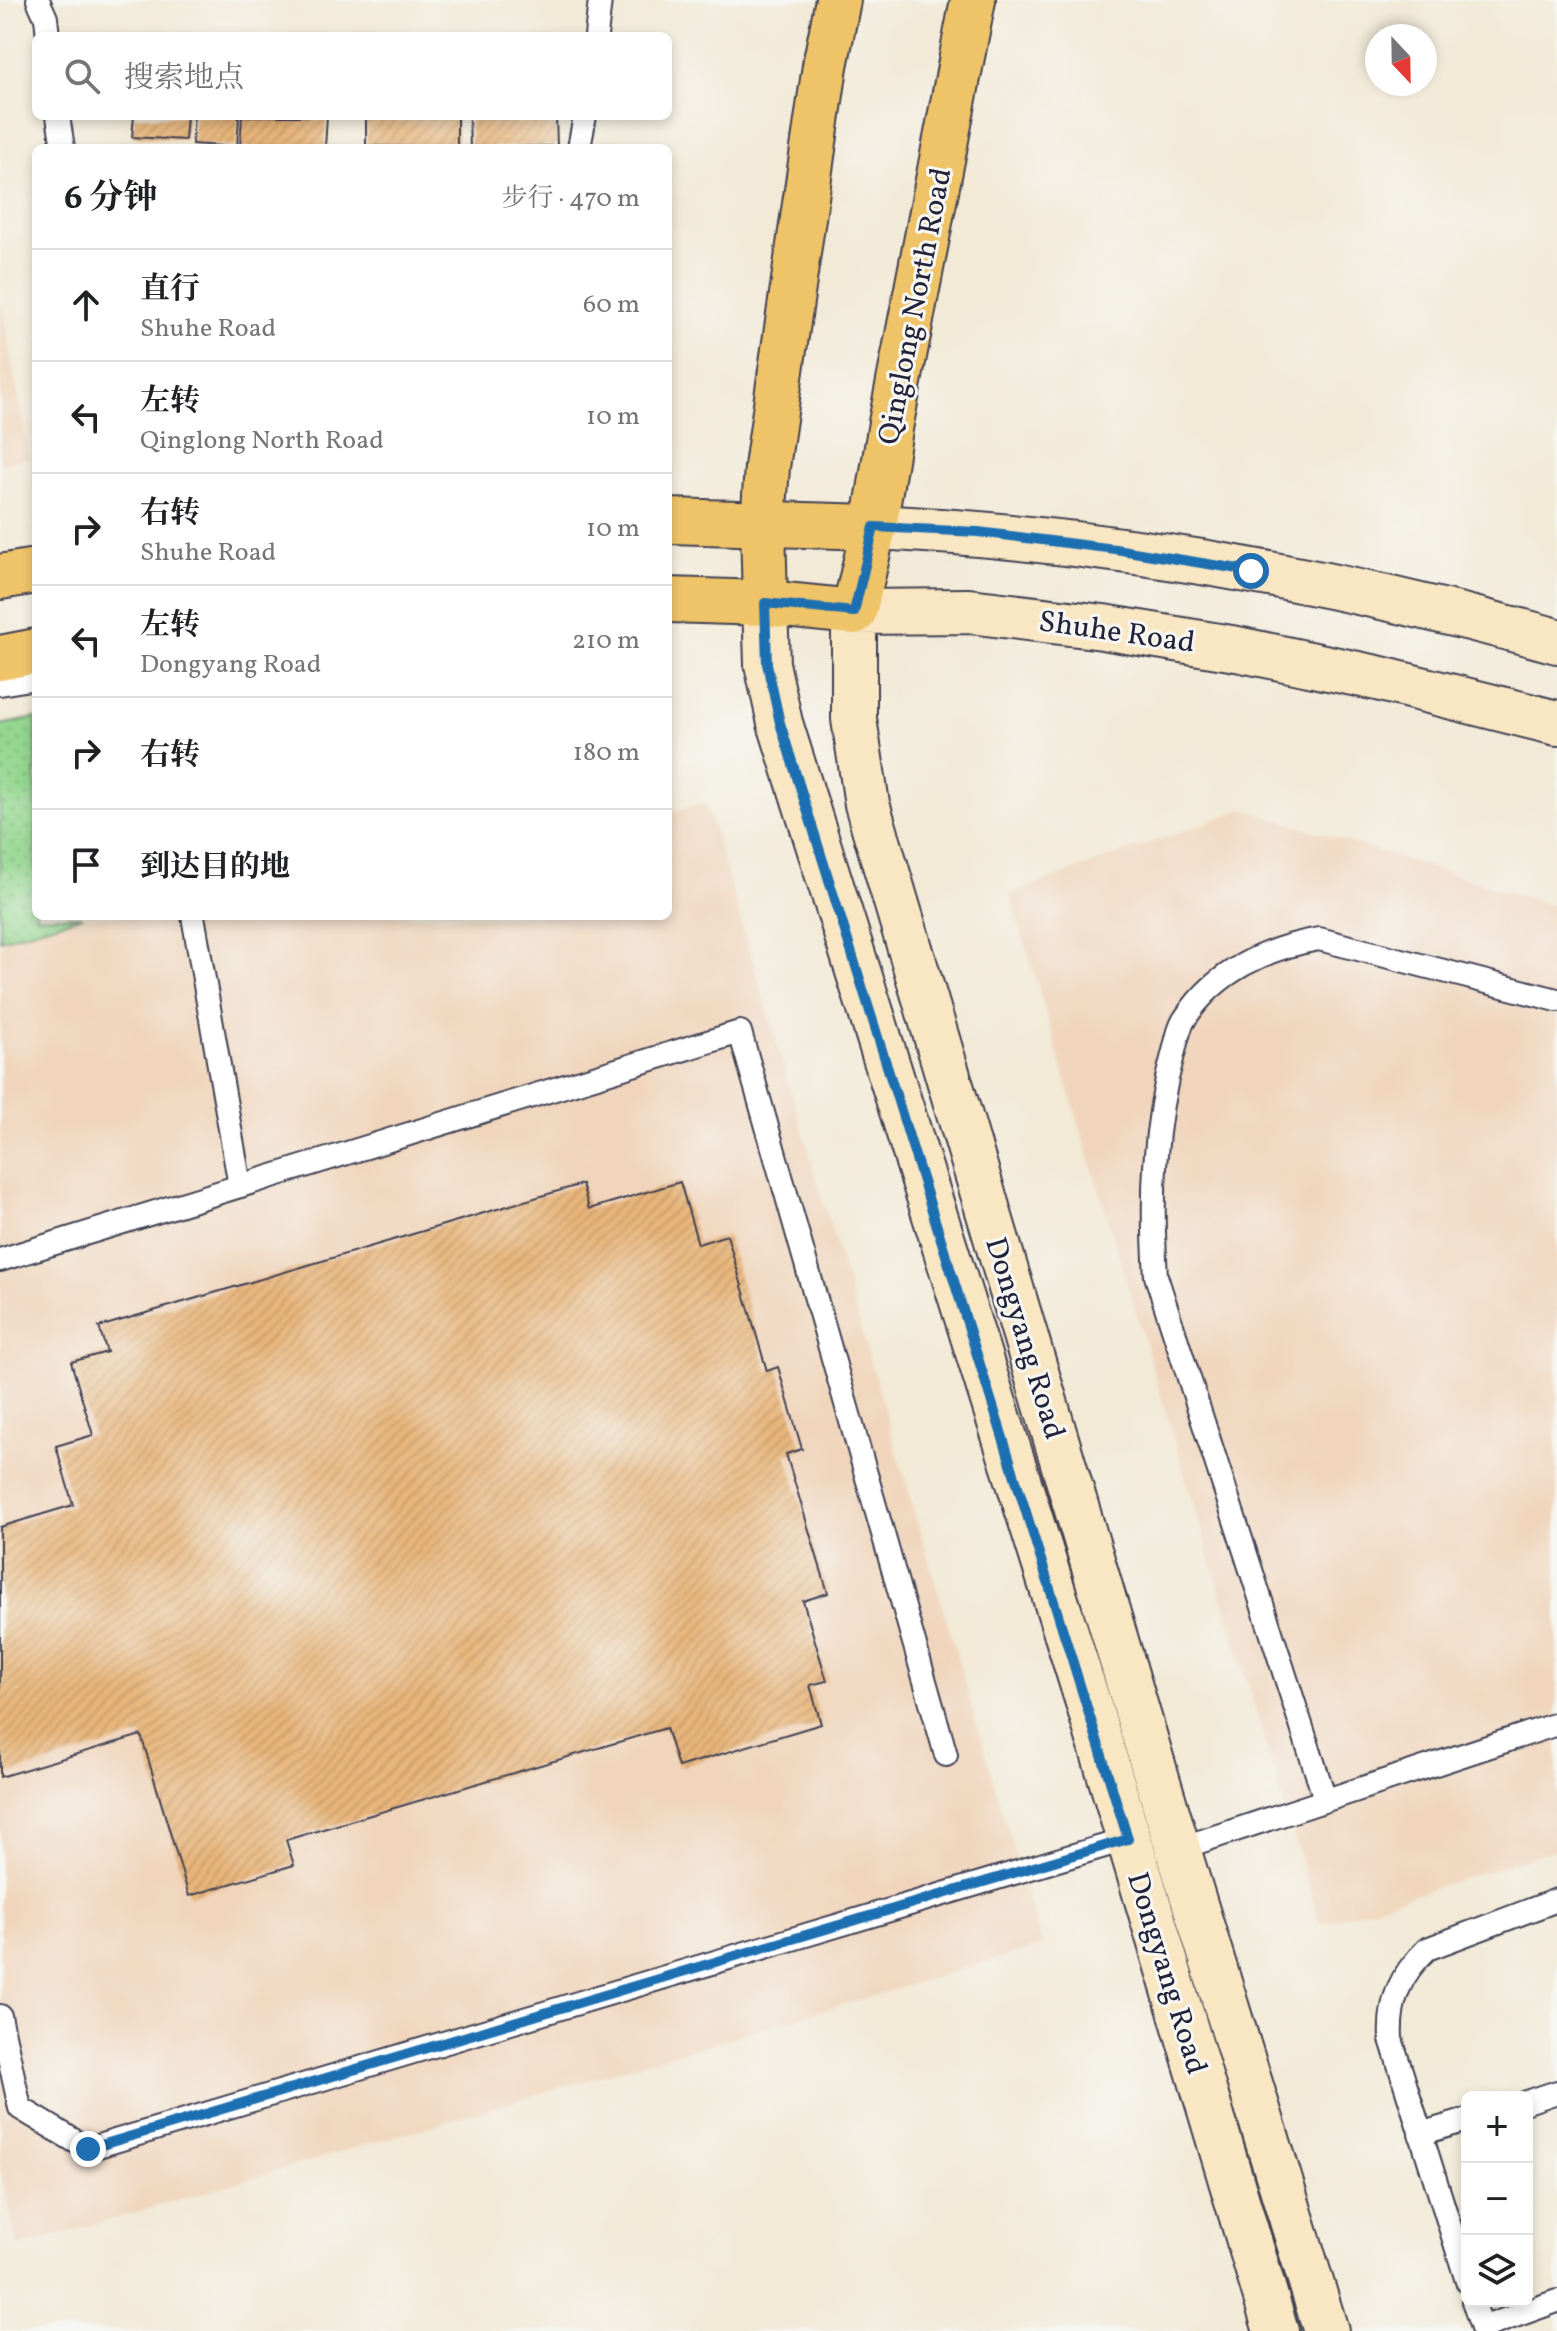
<!DOCTYPE html>
<html lang="zh">
<head>
<meta charset="utf-8">
<style>
	body { margin:0; font-family:Vollkorn,"Noto Serif SC",serif; background:#f2f2f2; color:#202124 }
	.controls { position:absolute; right:24px; bottom:24px; display:grid; overflow:hidden; border-radius:12px; box-shadow:0 4px 12px #0003 }
	.controls button { width:72px; height:72px; display:grid; place-items:center; padding:0; border:0; border-bottom:2px solid #e0e0e0; background:#fff; color:#202124; font:40px sans-serif }
	.compass { position:absolute; left:1365px; top:24px; width:72px; height:72px; border-radius:50%; background:#fff; box-shadow:0 4px 12px #0003; rotate:158deg }
	.stop { position:absolute; width:24px; height:24px; margin:-18px; border:6px solid #1f6fb2; border-radius:50%; background:#fff }
	.stop.end { background:#1f6fb2; border-color:#fff; box-shadow:0 2px 8px #0008 }
	.list { margin:0; padding:0; list-style:none }
	h2 { display:flex; justify-content:space-between; align-items:center; height:104px; margin:0; padding:0 32px; font-size:34px }
	h2 small { font-size:26px; font-weight:400; color:#757577 }
	.list li { display:grid; grid-template-columns:52px 1fr auto; gap:24px; align-items:center; box-sizing:border-box; height:112px; padding:0 32px; border-top:2px solid #e0e0e0 }
	.list b { display:block; font-size:30px; white-space:nowrap }
	.list p { margin:0; font-size:26px; white-space:nowrap; color:#757577 }
	.list em { font-size:26px; font-style:normal; color:#757577 }
	.icon { flex:none; width:44px; height:44px; fill:none; stroke:currentColor; stroke-width:2; stroke-linecap:round; stroke-linejoin:round }
	.map { position:relative; flex:none; width:1557px; height:2331px; overflow:hidden }
	.search { position:absolute; background:#fff; box-shadow:0 4px 12px #0003; left:32px; top:32px; width:640px; height:88px; display:flex; align-items:center; gap:20px; box-sizing:border-box; padding:0 28px; border-radius:12px; color:#757577; font-size:30px }
	.panel { position:absolute; background:#fff; box-shadow:0 4px 12px #0003; left:32px; top:144px; width:640px; height:776px; border-radius:12px }
	.map>svg:first-child { display:block }
</style>
</head>
<body>
<div class="map">
<svg width="1557" height="2331" viewBox="0 0 1557 2331">
	<defs>
		<pattern id="green-dots" width="8" height="8" patternUnits="userSpaceOnUse" patternTransform="scale(2)"><rect width="8" height="8" fill="#93d68e"/><path d="M2 2h.1M6 6h.1" fill="none" stroke="#7eb77b" stroke-width="1.8" stroke-linecap="round"/></pattern>
		<pattern id="building-hatch" width="6" height="6" patternUnits="userSpaceOnUse" patternTransform="scale(2)"><rect width="6" height="6" fill="#e8b57a"/><path d="M-1 1l2-2M0 6l6-6M5 7l2-2" fill="none" stroke="#c79b6a"/></pattern>
	</defs>
	<rect width="100%" height="100%" fill="#f6f6f2"/>
	<filter id="ink" filterUnits="userSpaceOnUse"><feTurbulence type="fractalNoise" baseFrequency=".0125" numOctaves="2"/><feDisplacementMap in="SourceGraphic" scale="16" xChannelSelector="R" yChannelSelector="G"/><feConvolveMatrix kernelMatrix="1 2 1 2 8 2 1 2 1" color-interpolation-filters="sRGB"/></filter>
	<filter id="wash" filterUnits="userSpaceOnUse"><feTurbulence type="fractalNoise" baseFrequency=".006" numOctaves="4" result="noise"/><feDisplacementMap in="SourceGraphic" scale="32" xChannelSelector="R" yChannelSelector="G"/><feGaussianBlur stdDeviation="1.8" result="paint"/><feColorMatrix in="noise" values="0 0 0 0 0 0 0 0 0 0 0 0 0 0 0 0 0 1.4 0 .05"/><feComposite in="paint" operator="in"/></filter>
	<g filter="url(#wash)">
		<rect width="100%" height="100%" fill="#f2e9d6"/>
		<g fill="#f0d5bc">
			<polygon points="0,301 30,458 0,464"/>
			<polygon points="706,802 1042,1946 18,2247 0,2170 0,940 83,916 668,916 668,813"/>
			<polygon points="1243,809 1557,907 1557,1849 1320,1924 1010,894"/>
		</g>
		<polygon fill="url(#green-dots)" stroke="#5a7c64" stroke-width="2" points="36,718 36,916 83,916 0,940 0,725"/>
		<g id="blocks">
			<g fill="url(#building-hatch)">
				<polygon points="134,116 187,116 185,140 132,137"/>
				<polygon points="194,116 239,116 237,147 192,144"/>
				<polygon points="242,116 327,116 325,148 240,148"/>
				<polygon points="366,116 457,116 457,148 366,146"/>
				<polygon points="469,116 556,116 557,146 470,148"/>
				<polygon points="680,1182 698,1244 727,1235 767,1371 778,1367 802,1449 786,1454 828,1593 803,1601 827,1681 810,1685 821,1724 678,1767 666,1728 286,1840 294,1865 189,1896 141,1735 0,1777 0,1527 73,1505 56,1446 93,1435 71,1362 107,1352 99,1327 582,1184 589,1209"/>
			</g>
		</g>
	</g>
	<g filter="url(#ink)">
		<use href="#blocks" fill-opacity="0" stroke="#414052" stroke-width="2"/>
		<g fill="none" stroke-linecap="round" stroke-linejoin="round">
			<g stroke="#414052" stroke-width="26">
				<g id="service">
					<polyline points="38,0 46,18 48,36"/>
					<polyline points="596,36 600,0"/>
					<polyline points="58,116 63,148"/>
					<polyline points="579,148 585,116"/>
					<polyline points="0,684 36,678"/>
					<polyline points="193,916 240,1186"/>
					<polyline points="0,1260 740,1032 946,1755"/>
					<path d="M1325 1799 1156 1276C1151 1200 1153 1125 1174 1051 1177 1040 1179 1026 1186 1017 1216 971 1267 948 1319 939L1557 1000"/>
					<polyline points="1178,1849 1557,1724"/>
					<polyline points="0,2016 20,2108 88,2149 1128,1839"/>
					<polyline points="1527,2102 1557,2092"/>
					<polyline points="1420,2134 1467,2120"/>
					<path d="M1467 2281 1391 2039C1389 2001 1400 1975 1427 1949L1557 1900"/>
					<polyline points="1473,2301 1483,2331"/>
					<polyline points="1482,2328 1557,2301"/>
				</g>
			</g>
			<g stroke="#414052" stroke-width="48">
				<g id="secondary">
					<path d="M874 527C1104 538 1335 579 1557 641"/>
					<polyline points="765,603 767,664 780,723 1087,1699 1276,2331"/>
					<polyline points="1326,2331 1178,1849 867,804 854,719 854,612 969,611 1103,627 1237,649 1377,678 1557,723"/>
				</g>
			</g>
			<g stroke="#414052" stroke-width="48">
				<g id="primary">
					<polyline points="668,521 874,527"/>
					<polyline points="0,577 36,571"/>
					<polyline points="668,600 765,603 854,612 874,527 891,423 973,0"/>
					<polyline points="765,603 763,524 767,467 825,66 838,0"/>
					<polyline points="0,658 36,651"/>
				</g>
			</g>
			<use href="#service" stroke="#fff" stroke-width="22"/>
			<use href="#secondary" stroke="#f9e7c3" stroke-width="44"/>
			<use href="#primary" stroke="#efc469" stroke-width="44"/>
		</g>
	</g>
	<g fill="none" stroke-linecap="round" stroke-linejoin="round" filter="url(#ink)">
		<polyline stroke="#1f6fb2" stroke-width="10" points="88,2149 1128,1839 780,723 767,664 765,603 854,612 874,527 978,532 1115,549 1251,571"/>
	</g>
	<g text-anchor="middle" stroke-width="6" stroke-linejoin="round" paint-order="stroke">
		<g font-size="30" fill="#22223b" stroke="#f6f6f2">
			<text transform="translate(914 306) rotate(-79)" y="10">Qinglong North Road</text>
			<text transform="translate(1117 631) rotate(8)" y="10">Shuhe Road</text>
			<text transform="translate(1026 1338) rotate(73)" y="10">Dongyang Road</text>
			<text transform="translate(1168 1973) rotate(73)" y="10">Dongyang Road</text>
		</g>
	</g>
</svg>
<div class="controls">
<button>+</button>
<button>−</button>
<button><svg class="icon" aria-label="layers" viewBox="0 0 24 24"><path d="M12 4l9 5-9 5-9-5zM3 14l9 5 9-5"/></svg></button>
</div>
<svg class="compass" viewBox="-18 -18 36 36"><path d="M0-13l5 13h-10z" fill="#e53935"/><path d="M0 13l5-13h-10z" fill="#757577"/></svg>
<div class="stop" style="left:1251px;top:571px"></div>
<div class="stop end" style="left:88px;top:2149px"></div>
<div class="search"><svg class="icon" aria-label="search" viewBox="0 0 24 24"><circle cx="10" cy="10" r="6"/><path d="M15 15l6 6"/></svg>搜索地点</div>
<section class="panel">
<h2>6 分钟<small>步行 · 470 m</small></h2>
<ul class="list">
<li><svg class="icon" aria-label="ahead" viewBox="0 0 24 24"><path d="M12 20V5M6 11l6-6 6 6"/></svg><div><b>直行</b><p>Shuhe Road</p></div><em>60 m</em></li>
<li><svg class="icon" aria-label="left" viewBox="0 0 24 24"><path d="M17 20v-9H6M10 6l-5 5 5 5"/></svg><div><b>左转</b><p>Qinglong North Road</p></div><em>10 m</em></li>
<li><svg class="icon" aria-label="right" viewBox="0 0 24 24"><path d="M7 20v-9h11M14 6l5 5-5 5"/></svg><div><b>右转</b><p>Shuhe Road</p></div><em>10 m</em></li>
<li><svg class="icon" aria-label="left" viewBox="0 0 24 24"><path d="M17 20v-9H6M10 6l-5 5 5 5"/></svg><div><b>左转</b><p>Dongyang Road</p></div><em>210 m</em></li>
<li><svg class="icon" aria-label="right" viewBox="0 0 24 24"><path d="M7 20v-9h11M14 6l5 5-5 5"/></svg><div><b>右转</b></div><em>180 m</em></li>
<li><svg class="icon" aria-label="arrive" viewBox="0 0 24 24"><path d="M6 21V4h12l-3 4 3 4H6"/></svg><div><b>到达目的地</b></div></li>
</ul>
</section>
</div>
</body>
</html>
